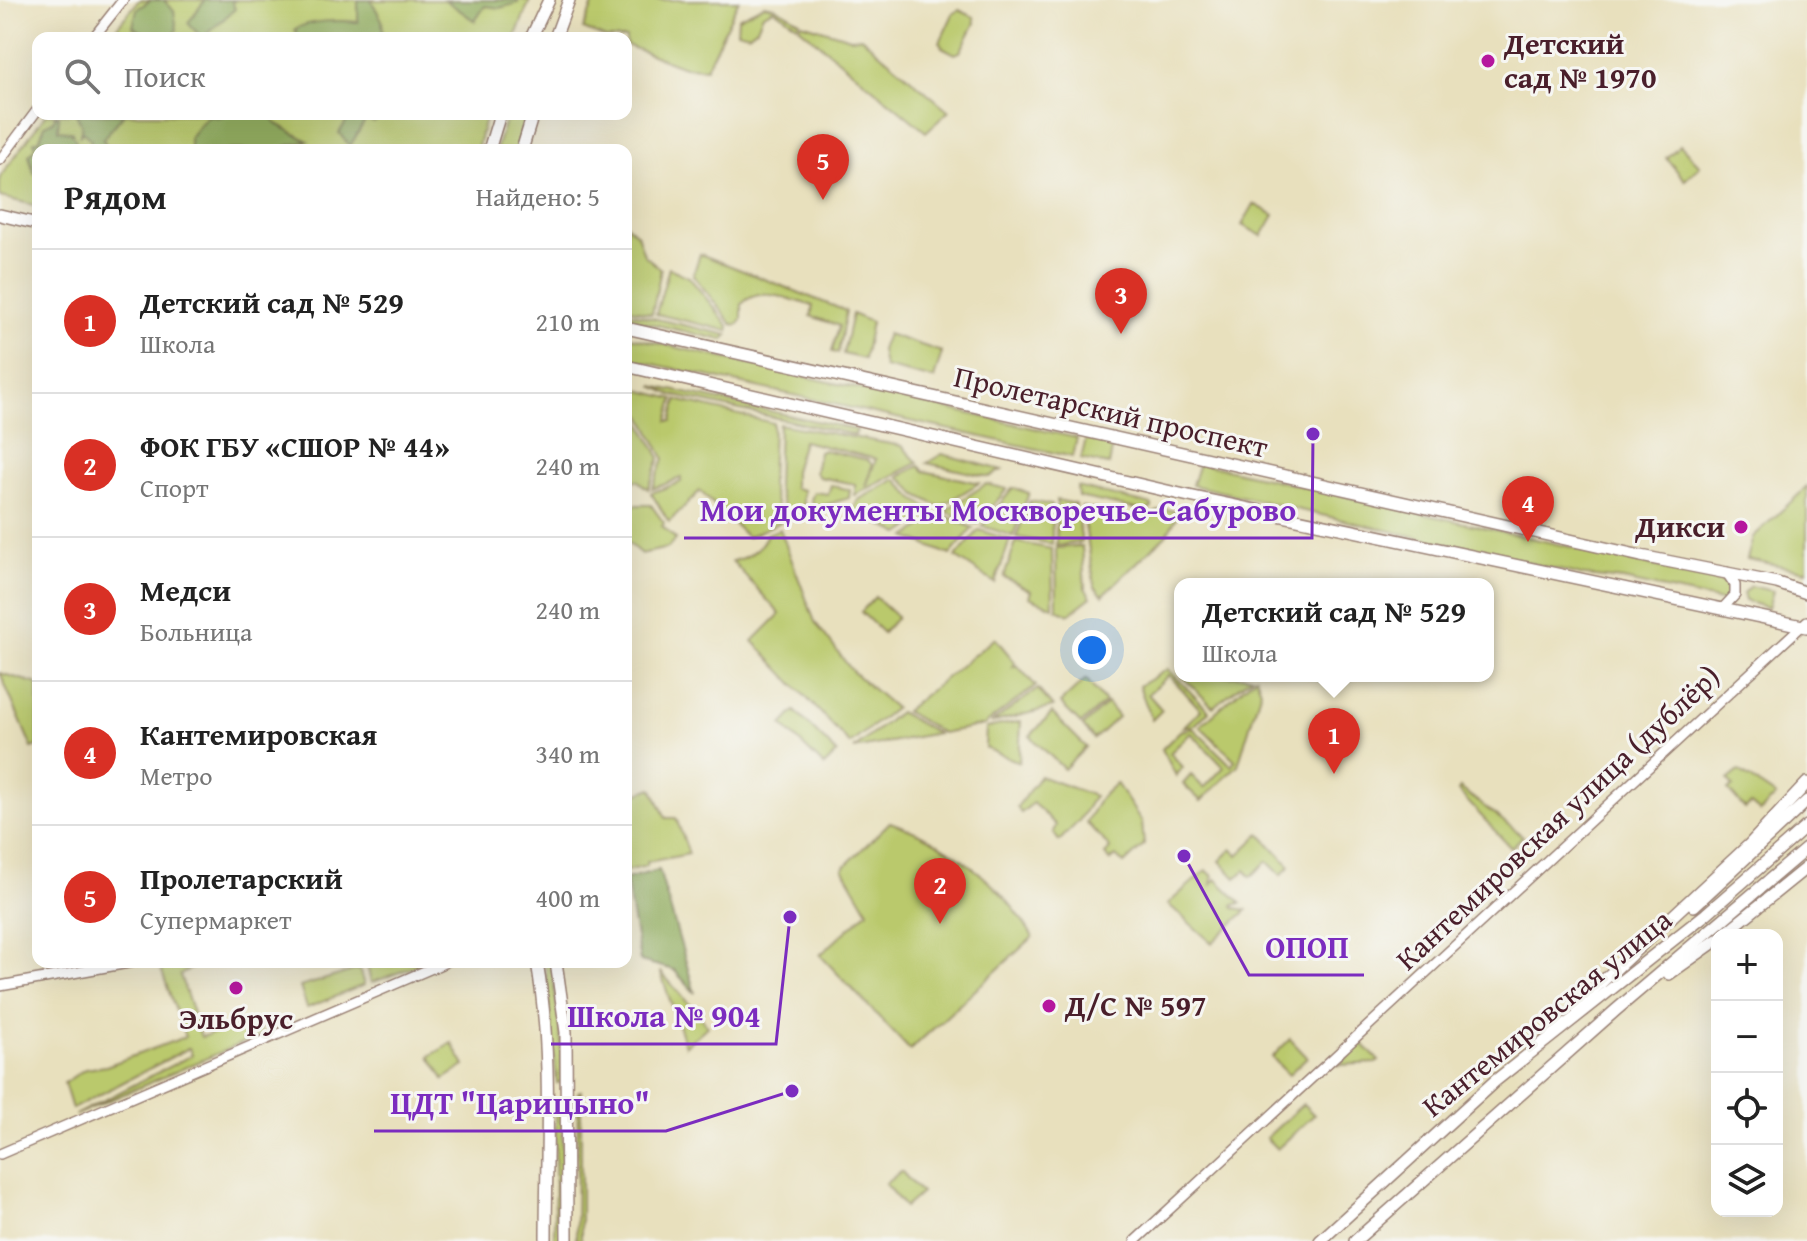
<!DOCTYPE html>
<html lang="ru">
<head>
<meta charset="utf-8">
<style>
	body { margin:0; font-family:"Gentium Book Plus",serif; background:#f2f2f2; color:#222 }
	.controls { position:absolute; right:24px; bottom:24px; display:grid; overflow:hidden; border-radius:16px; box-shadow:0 8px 32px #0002 }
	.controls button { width:72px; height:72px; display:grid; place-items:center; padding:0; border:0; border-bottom:2px solid #e0e0e0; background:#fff; color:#222; font:40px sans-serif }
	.you { position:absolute; left:1092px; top:650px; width:28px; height:28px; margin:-20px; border:6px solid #fff; border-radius:50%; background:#1a73e8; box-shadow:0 0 0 12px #1a73e833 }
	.badge { display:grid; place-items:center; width:52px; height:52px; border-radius:50%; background:#d93025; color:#fff; font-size:26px; font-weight:700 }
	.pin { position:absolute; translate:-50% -66px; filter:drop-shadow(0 2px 4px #0008) }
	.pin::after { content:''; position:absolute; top:42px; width:28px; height:24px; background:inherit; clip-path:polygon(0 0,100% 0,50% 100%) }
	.popup { position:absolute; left:1174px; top:578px; width:320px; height:104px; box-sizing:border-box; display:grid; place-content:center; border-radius:16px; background:#fff; filter:drop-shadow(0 2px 6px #0005); font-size:26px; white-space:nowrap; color:#767676 }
	.popup b { font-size:30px; color:#222 }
	.popup::after { content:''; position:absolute; left:50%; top:100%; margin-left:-16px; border:16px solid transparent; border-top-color:#fff }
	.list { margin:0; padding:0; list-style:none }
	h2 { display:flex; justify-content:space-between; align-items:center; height:104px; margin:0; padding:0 32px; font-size:34px }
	h2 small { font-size:26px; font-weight:400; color:#767676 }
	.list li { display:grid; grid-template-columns:52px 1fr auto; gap:24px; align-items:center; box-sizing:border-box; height:144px; padding:0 32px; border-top:2px solid #e0e0e0 }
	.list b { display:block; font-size:30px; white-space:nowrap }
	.list p { margin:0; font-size:26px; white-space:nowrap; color:#767676 }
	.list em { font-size:26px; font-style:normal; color:#767676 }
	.icon { flex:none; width:44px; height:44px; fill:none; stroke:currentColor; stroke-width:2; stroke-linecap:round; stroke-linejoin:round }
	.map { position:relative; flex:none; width:1807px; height:1241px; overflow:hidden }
	.search { position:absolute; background:#fff; box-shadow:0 8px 32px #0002; left:32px; top:32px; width:600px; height:88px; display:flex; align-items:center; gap:20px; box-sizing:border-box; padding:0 28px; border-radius:16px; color:#767676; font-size:30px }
	.panel { position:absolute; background:#fff; box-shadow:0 8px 32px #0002; left:32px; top:144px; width:600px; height:824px; border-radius:16px }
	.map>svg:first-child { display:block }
</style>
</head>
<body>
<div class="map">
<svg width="1807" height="1241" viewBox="0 0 1807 1241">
	<rect width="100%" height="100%" fill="#f6f6f2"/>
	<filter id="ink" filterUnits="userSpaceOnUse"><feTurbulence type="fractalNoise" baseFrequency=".0125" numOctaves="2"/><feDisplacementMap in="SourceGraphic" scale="16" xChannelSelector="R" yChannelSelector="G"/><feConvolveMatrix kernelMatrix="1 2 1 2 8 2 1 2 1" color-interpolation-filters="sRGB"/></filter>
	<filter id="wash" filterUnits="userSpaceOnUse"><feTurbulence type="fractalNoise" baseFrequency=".006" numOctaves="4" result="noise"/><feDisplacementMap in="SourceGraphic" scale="32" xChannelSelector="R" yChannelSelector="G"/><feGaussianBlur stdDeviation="1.8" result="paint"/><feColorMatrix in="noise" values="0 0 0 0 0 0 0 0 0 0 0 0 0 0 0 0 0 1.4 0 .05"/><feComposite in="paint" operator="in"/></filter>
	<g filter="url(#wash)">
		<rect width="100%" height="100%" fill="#e8e0bd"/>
		<g fill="#bac96c" stroke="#82744c" stroke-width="2">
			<polygon points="139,0 530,0 515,38 108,38"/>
			<polygon points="595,0 739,0 706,68 684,67 626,45 626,38 606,38 583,29"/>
			<polygon points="764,5 775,7 800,21 797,25 774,9 763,14 757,28 749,34 737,31 738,18"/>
			<polygon points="959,10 974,17 975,23 960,52 955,54 942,47 940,42 953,14"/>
			<polygon points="802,23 850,38 861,37 949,111 926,132 799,27"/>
			<polygon points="46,114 486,114 477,150 38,150 38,206 0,197 0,177"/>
			<polygon points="507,114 526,114 516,150 496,150"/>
			<polygon points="1680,145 1700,166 1685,180 1666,158"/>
			<polygon points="1254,204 1274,215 1262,236 1242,225"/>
			<polygon points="626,224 637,234 644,255 661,269 652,314 626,308"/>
			<path d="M700 254 846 311 838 353 832 352 839 326 811 316 813 306C791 300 758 285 742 304V320L738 325 732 324 693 275Z"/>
			<polygon points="669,268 689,277 729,326 729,331 656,314"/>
			<polygon points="626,312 728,335 723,340 626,318"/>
			<polygon points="852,314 871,322 864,359 843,354"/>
			<polygon points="887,334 942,352 934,379 884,367 881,350"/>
			<polygon points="626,336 1077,438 1073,457 626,358"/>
			<polygon points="653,386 857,430 855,435 672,395"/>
			<polygon points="627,387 674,399 668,421 672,421 677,400 773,423 771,485 781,522 747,537 700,491 669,522 651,493 681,482 681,478 652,489 664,458"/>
			<polygon points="626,395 660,458 648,489 637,480 626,482"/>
			<polygon points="779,424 902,446 918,463 855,495 855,484 819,477 815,472 819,452 824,450 868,460 872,465 866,487 876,459 803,441 794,471 794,488 803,490 803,503 810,510 787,520 777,486"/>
			<polygon points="1086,439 1113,445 1109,465 1081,459"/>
			<polygon points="942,454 1002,470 989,477 927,463"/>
			<polygon points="1199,463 1725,582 1732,591 1725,602 1623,580 1585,576 1192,485"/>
			<polygon points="919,466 924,471 979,483 940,507 917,495 899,476"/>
			<polygon points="896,479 914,499 934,511 900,534 853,510 858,500"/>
			<polygon points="986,484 1007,489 977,524 945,511"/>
			<polygon points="831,485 850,490 849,498 815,508 811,500 814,492 828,494"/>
			<polygon points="1077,487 1152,505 1152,508 1145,511 1078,497"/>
			<polygon points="1807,487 1807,571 1747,559 1753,537"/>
			<polygon points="1013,488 1029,493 1013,536 982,526"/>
			<polygon points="1057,500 1075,504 1082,542 1056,546"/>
			<polygon points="1030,501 1052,505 1052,544 1016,537"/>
			<polygon points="635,505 651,505 664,523 662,526 676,539 668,548 641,554 626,541 626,516"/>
			<polygon points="1082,507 1142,519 1163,509 1180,512 1166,535 1103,595 1095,587"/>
			<polygon points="941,514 973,528 950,555 907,537"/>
			<path d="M780 529 815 622 853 672 895 708 850 744 753 641 780 614 732 561C749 558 760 550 767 534Z"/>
			<polygon points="979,530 1010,540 995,583 956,557"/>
			<polygon points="1016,542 1052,549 1053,607 1029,597 1031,591 1004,577"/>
			<polygon points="1082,546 1085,588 1091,597 1069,614 1057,609 1056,548"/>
			<polygon points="1750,586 1773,591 1768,608 1745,601 1743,593"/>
			<polygon points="875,597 897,617 883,633 861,612"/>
			<polygon points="995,638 1015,662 1013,667 1017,665 1036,686 984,725 942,733 905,711"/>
			<polygon points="1168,669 1209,711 1195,725 1183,727 1201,710 1169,675 1148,694 1162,710 1152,720 1139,686"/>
			<polygon points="0,673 38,684 38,746 32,748"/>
			<polygon points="1182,676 1252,676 1213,707"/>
			<polygon points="1256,676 1261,690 1238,765 1201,801 1183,784 1191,775 1204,788 1224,767 1191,733 1170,753 1183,767 1176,776 1162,749 1180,731 1193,728 1231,765 1235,760 1200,726"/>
			<polygon points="1086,679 1105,702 1081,724 1060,703"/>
			<polygon points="1038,689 1053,707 991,723"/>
			<polygon points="1107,703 1118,717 1094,739 1083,726"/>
			<polygon points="795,711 837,753 824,766 782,725"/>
			<polygon points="899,712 937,733 854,749"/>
			<polygon points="1052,713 1086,747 1064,769 1030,736"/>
			<polygon points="1021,721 1019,762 985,748 986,728"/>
			<polygon points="1739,771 1776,796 1760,812 1751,804 1745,809 1728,790 1733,786 1728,780"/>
			<polygon points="1040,776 1094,796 1079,821 1059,841 1053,832 1056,825 1033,803 1021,813 1017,807"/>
			<polygon points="1116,783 1142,822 1144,845 1124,864 1116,856 1110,861 1105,855 1110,848 1086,822 1101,797"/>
			<polygon points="652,788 666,818 676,818 689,854 647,862 647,866 626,871 626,798"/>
			<polygon points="1460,788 1523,836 1511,848 1458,791"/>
			<path d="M890 822C948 842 1002 883 1033 937L910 1050 820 955 868 911 843 868Z"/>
			<polygon points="1260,834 1290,866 1281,875 1267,861 1251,877 1245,870 1236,878 1220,861 1232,849 1238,855"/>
			<polygon points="1206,870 1213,876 1212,884 1216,879 1241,903 1233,905 1234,908 1247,910 1212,943 1168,904"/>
			<polygon points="166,962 202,962 180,975 201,1037 257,1020 263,1034 75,1115 192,1055 189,1048 72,1109 64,1083 85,1069 106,1066 185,1037 161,969"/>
			<polygon points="376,962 426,962 371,983 367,965"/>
			<polygon points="545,962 551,962 561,1041 562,1082 557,1083"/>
			<polygon points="359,969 364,985 307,1008 300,987"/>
			<polygon points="660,971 708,1026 685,1046 662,976"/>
			<polygon points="1290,1039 1307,1057 1288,1075 1272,1057"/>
			<polygon points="452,1043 465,1066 444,1079 430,1056"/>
			<polygon points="1362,1043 1379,1061 1376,1063 1339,1065"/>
			<polygon points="581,1091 581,1241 576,1241 578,1092"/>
			<polygon points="1303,1104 1314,1115 1277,1149 1266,1138"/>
			<polygon points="562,1111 562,1241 554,1241 556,1113"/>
			<polygon points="901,1171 921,1193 905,1207 885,1184"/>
		</g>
		<g fill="#93ad60" stroke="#6e6646" stroke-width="2">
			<polygon points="151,0 164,0 174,11 177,30 170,38 153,38 133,27 137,9"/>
			<polygon points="205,0 237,0 232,1 235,9 202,38 188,23"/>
			<path d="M358 0H371L382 20 383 33 391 38H298L295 29C309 20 341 20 358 22Z"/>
			<polygon points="445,0 518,0 518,3 500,8 485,6 475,21"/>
			<polygon points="56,114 59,117 58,130 72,132 76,142 71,147 61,143 58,150 38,150 38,174 34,173 29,155 36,148 34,141 39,141 45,125 53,121"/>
			<polygon points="76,114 124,114 103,139 109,150 89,150 91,140 83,132 80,135 82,126"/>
			<polygon points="225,114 270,114 275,123 308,141 271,150 190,150 190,137 207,116 222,117"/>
			<polygon points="351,114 385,114 374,122 366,119 350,146 339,133"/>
			<polygon points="659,870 695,993 674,970 640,961 626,879"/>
		</g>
	</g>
	<g filter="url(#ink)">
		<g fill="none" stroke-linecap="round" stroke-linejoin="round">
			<g stroke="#998074" stroke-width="12">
				<g id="minor">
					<polyline points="93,38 123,0"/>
					<polyline points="0,160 38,109"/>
					<polyline points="1722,609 1735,595 1735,585 1726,572"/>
					<polyline points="0,986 134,962"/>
					<polyline points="0,1154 446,962"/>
					<polyline points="1135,1241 1807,621"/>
				</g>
			</g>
			<g stroke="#998074" stroke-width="14">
				<g id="major">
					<polyline points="531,38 549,0"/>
					<polyline points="555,38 569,0"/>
					<polyline points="489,150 500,114"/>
					<polyline points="522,150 533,114"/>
					<polyline points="0,215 38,224"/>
					<polyline points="626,328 1641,556 1777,583 1807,593"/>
					<polyline points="626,366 1189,496 1807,627"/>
					<polyline points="1694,906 1807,801"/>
					<polyline points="1723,935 1807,867"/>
					<path d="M537 962C553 1054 546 1148 546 1241"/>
					<polyline points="556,962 566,1032 567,1241"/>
					<polyline points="1669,974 1717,940"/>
					<polyline points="1575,1007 1750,844 1807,783"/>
					<polyline points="1320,1241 1495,1081 1706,914 1807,826"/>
					<polyline points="1355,1241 1616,1010 1807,848"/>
				</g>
			</g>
			<use href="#minor" stroke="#fff" stroke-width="9"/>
			<use href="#major" stroke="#fff" stroke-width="11"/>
		</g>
	</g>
	<g fill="#b5179e" stroke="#f6f6f2" stroke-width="3">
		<circle cx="1488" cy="61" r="8"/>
		<circle cx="1741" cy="527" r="8"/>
		<circle cx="236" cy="988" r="8"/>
		<circle cx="1049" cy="1006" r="8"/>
	</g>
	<g text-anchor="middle" stroke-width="6" stroke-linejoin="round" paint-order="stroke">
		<g font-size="30" font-weight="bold" fill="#4a1f2b" stroke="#f6f6f2" text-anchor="start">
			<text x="1504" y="54">Детский<tspan x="1504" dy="34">сад № 1970</tspan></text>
			<text x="1725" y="537" text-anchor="end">Дикси</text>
			<text x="1065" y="1016">Д/C № 597</text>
			<text x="236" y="1029" text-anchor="middle">Эльбрус</text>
		</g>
		<g font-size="30" fill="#4a1f2b" stroke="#f6f6f2">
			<text transform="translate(1111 412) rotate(13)" y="10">Пролетарский проспект</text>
			<text transform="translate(1558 818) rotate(-43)" y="10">Кантемировская улица (дублёр)</text>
			<text transform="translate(1547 1013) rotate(-39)" y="10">Кантемировская улица</text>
		</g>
	</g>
	<path fill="none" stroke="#7b2cbf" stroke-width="3" d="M1313 434L1312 538H684M1184 856L1249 975H1364M790 917L776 1044H551M792 1091L666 1131H374"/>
	<g fill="#7b2cbf" stroke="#f6f6f2" stroke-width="3">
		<circle cx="1313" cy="434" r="8"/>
		<circle cx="1184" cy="856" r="8"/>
		<circle cx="790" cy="917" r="8"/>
		<circle cx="792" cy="1091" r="8"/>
	</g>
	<g font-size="32" text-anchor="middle" font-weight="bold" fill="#7b2cbf" stroke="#f6f6f2" stroke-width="6" stroke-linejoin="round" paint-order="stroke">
		<text x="998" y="521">Мои документы Москворечье-Сабурово</text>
		<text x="1307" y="958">ОПОП</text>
		<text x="664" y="1027">Школа № 904</text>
		<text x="520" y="1114">ЦДТ "Царицыно"</text>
	</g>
</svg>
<div class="controls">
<button>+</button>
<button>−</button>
<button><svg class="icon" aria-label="locate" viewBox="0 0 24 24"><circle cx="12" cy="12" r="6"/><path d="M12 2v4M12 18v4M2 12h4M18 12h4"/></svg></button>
<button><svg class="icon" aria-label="layers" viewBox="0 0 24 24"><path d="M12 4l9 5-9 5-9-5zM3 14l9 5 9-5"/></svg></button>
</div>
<div class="you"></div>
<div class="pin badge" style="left:1334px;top:774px">1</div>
<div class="popup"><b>Детский сад № 529</b>Школа</div>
<div class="pin badge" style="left:940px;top:924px">2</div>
<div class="pin badge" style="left:1121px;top:334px">3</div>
<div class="pin badge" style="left:1528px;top:542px">4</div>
<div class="pin badge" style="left:823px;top:200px">5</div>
<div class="search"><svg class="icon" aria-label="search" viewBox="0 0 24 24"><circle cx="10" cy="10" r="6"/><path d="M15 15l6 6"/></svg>Поиск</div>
<section class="panel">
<h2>Рядом<small>Найдено: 5</small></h2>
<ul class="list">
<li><span class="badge">1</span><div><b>Детский сад № 529</b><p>Школа</p></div><em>210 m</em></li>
<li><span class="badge">2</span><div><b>ФОК ГБУ «СШОР № 44»</b><p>Спорт</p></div><em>240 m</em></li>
<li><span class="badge">3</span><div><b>Медси</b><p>Больница</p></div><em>240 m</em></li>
<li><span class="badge">4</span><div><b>Кантемировская</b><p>Метро</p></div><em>340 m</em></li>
<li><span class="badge">5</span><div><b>Пролетарский</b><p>Супермаркет</p></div><em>400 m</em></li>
</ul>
</section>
</div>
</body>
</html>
